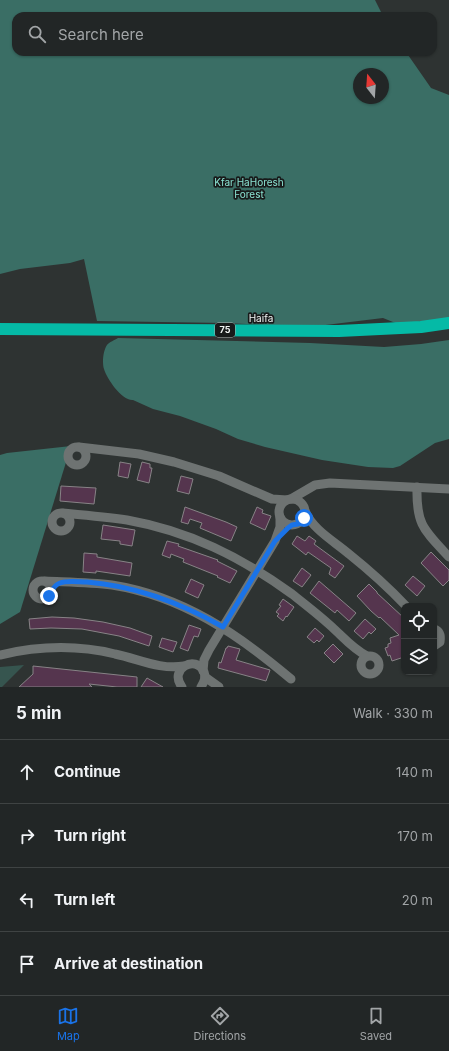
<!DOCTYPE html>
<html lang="en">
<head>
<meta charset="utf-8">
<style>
	body { margin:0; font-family:Inter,sans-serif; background:#2e3232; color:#f1f3f6 }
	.controls { position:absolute; right:12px; bottom:12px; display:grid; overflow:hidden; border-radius:8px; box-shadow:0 1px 3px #0004 }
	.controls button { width:36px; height:36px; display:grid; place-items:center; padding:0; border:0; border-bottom:1px solid #3f4343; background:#222626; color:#f1f3f6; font:20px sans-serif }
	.compass { position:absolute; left:353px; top:68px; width:36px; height:36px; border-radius:50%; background:#222626; box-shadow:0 1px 3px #0004; rotate:343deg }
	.stop { position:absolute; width:12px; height:12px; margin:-9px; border:3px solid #1a73e8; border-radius:50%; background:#fff }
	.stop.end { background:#1a73e8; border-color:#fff; box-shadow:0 1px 4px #0008 }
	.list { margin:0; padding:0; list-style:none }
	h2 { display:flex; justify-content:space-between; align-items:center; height:52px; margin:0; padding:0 16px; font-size:17px }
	h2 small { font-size:13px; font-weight:400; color:#a2a5a7 }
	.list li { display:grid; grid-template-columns:26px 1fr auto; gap:12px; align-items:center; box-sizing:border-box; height:64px; padding:0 16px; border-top:1px solid #3f4343 }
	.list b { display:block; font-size:15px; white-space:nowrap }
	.list em { font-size:13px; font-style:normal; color:#a2a5a7 }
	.icon { flex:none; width:22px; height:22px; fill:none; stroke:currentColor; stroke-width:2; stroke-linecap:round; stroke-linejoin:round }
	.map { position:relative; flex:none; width:449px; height:687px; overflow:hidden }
	.search { position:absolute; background:#222626; box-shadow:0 1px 3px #0004; left:12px; right:12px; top:12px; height:44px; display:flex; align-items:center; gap:10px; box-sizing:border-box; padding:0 14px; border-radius:12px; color:#a2a5a7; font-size:15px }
	.sheet { height:308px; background:#222626 }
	nav { display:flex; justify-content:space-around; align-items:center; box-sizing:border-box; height:56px; border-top:1px solid #3f4343; background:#222626; font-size:11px; color:#a2a5a7 }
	nav a { display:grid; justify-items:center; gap:2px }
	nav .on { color:#1a73e8 }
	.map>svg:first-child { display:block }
</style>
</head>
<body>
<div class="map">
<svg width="449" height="687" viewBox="0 0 449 687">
	<rect width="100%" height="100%" fill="#2e3332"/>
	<polygon fill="#36554f" points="24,665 2,687 0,687 0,667"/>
	<g fill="#3a6e65" fill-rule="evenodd">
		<path d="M0 0H375L383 16H16V52H406L431 88 449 95V319L398 324 383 318 309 327 225 323 97 321 84 259 70 263 20 269 0 274ZM359 74H383V98H359Z"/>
		<path d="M118 338 310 343 384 347 421 344 449 340V439L435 443 400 466 393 468 368 467 322 460 265 447 238 439 216 429 180 416 153 409 133 400C122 401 107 379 104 369 102 363 103 351 107 345 109 342 115 340 118 338Z"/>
		<polygon points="71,446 20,612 0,624 0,455 7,453"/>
	</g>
	<g fill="#55354e" stroke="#878386">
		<polygon points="120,462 131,464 128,478 118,476"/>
		<polygon points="142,462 150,464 150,468 152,468 149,483 137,480"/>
		<polygon points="181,476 193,479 189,494 177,491"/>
		<polygon points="61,486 96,488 94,504 60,501"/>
		<polygon points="185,507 226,522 237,527 231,541 200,528 202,523 190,519 188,524 181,522"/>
		<polygon points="257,507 263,510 262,513 271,516 265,530 250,523"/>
		<polygon points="103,525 135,530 132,546 120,544 120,541 101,539"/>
		<polygon points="297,536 305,541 309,536 316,541 314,544 344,566 335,578 329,574 331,568 308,552 306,555 292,544"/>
		<polygon points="167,541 179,544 178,546 218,560 217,561 237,571 230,583 217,577 218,576 183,562 184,559 171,554 170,558 162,555"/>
		<polygon points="431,552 449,570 449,580 443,586 421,563"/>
		<polygon points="84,553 97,554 97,557 132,563 130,576 96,571 96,573 83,572"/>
		<polygon points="302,568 311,575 302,587 293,581"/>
		<polygon points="413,576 425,586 417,596 405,585"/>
		<polygon points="191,579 204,585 198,598 185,592"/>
		<polygon points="319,581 356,613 349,621 337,610 335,613 310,593"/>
		<polygon points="369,584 377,592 377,593 404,618 404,657 392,661 390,655 388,656 385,648 388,647 388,644 391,643 390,638 399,635 380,617 379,618 371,611 357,596"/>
		<polygon points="283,599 294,607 287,617 286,616 283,621 277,616 279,614 276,612 281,606 279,605"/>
		<polygon points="52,617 74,618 103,622 130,628 152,636 149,646 119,636 82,629 51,628 30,629 29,619"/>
		<polygon points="365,619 376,629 371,634 369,632 363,639 354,631"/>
		<polygon points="189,625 201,629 198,637 194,636 188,651 180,648"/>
		<polygon points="315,628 324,636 319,642 317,640 314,643 307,637"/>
		<polygon points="162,638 177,642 173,652 159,647"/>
		<polygon points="333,644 343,654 334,663 324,653"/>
		<polygon points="228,646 240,649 236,660 270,670 266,681 218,668 219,662 221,663 226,648 227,648"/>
		<polygon points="33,666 137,677 137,687 117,687 89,684 92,687 19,687 33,674"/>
		<polygon points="147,678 163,687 141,687"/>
	</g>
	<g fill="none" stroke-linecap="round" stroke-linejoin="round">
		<g stroke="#6e7372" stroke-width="9">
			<circle cx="77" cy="456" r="9"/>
			<polyline points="79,447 139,454 174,462 219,476 272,499 287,500"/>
			<path d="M417 487C416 525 424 530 449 557"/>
			<polyline points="291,499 315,485 330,483 449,489"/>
			<circle cx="292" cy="512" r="13"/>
			<path d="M305 511C313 530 334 541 349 554 369 570 388 587 406 606"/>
			<circle cx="61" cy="522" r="9"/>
			<path d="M63 513C84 515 106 517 127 520 189 531 241 557 292 594 306 605 319 615 332 627 343 637 353 649 367 656"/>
			<circle cx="42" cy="590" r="9"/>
			<path d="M45 581C67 582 90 582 112 585 182 596 238 634 291 679"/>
			<path d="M434 629C440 631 441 636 440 642L434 646"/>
			<path d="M0 655C38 646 78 645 115 654 139 659 160 670 184 666"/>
			<circle cx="370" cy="665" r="9"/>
			<polyline points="203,671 204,660 209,650 275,541 280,527 280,517"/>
			<polyline points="205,677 219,687"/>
			<path d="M182 687C168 669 196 654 204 672 206 678 204 682 201 687"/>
		</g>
		<polyline stroke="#05baa6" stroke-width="12" points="0,329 339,331 421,327 449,323"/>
	</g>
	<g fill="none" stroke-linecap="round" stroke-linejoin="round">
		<path stroke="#1a73e8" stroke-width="5" d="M49 596C53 591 52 586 60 583 67 580 79 582 87 582 136 586 181 603 223 627L275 541 288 528 292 525 298 524 304 518"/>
	</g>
	<g text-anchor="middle" stroke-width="3.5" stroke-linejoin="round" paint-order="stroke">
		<rect fill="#181a1a" stroke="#aeb1b0" stroke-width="1" x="215" y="323" width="20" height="14" rx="3"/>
		<g font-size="9" font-weight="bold" fill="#eff2f1">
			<text x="225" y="333">75</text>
		</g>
		<g font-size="10" fill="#8ae2d2" stroke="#181a1a">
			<text x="249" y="186">Kfar HaHoresh<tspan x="249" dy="12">Forest</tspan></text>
		</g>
		<g font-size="10" fill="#eff2f1" stroke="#181a1a">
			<text x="261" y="322">Haifa</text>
		</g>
	</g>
</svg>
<div class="controls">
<button><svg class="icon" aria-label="locate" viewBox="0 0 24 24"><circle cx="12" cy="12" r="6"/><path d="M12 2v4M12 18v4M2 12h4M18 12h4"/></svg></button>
<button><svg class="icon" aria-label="layers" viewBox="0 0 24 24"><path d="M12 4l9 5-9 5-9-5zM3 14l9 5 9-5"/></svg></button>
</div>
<svg class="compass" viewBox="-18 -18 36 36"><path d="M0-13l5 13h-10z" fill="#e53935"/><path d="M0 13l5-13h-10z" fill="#a2a5a7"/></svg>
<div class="stop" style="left:304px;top:518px"></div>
<div class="stop end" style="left:49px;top:596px"></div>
<div class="search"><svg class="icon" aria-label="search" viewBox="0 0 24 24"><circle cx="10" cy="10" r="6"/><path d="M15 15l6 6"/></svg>Search here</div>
</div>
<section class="sheet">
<h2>5 min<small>Walk · 330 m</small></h2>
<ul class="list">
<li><svg class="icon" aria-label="ahead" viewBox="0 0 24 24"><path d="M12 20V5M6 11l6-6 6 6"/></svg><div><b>Continue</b></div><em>140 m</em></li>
<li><svg class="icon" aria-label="right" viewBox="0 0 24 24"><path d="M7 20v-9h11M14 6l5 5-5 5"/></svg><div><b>Turn right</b></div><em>170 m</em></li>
<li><svg class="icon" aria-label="left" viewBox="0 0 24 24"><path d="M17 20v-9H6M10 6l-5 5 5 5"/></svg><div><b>Turn left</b></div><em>20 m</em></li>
<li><svg class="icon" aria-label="arrive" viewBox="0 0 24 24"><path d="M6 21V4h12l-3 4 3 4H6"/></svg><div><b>Arrive at destination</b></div></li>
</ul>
</section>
<nav>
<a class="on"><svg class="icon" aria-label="map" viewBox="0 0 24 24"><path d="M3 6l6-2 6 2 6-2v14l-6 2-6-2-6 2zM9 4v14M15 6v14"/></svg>Map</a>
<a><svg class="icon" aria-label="directions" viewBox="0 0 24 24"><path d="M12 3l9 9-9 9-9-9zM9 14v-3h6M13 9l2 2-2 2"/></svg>Directions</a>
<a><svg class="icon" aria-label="saved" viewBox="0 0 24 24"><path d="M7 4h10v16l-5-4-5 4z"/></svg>Saved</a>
</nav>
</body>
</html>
